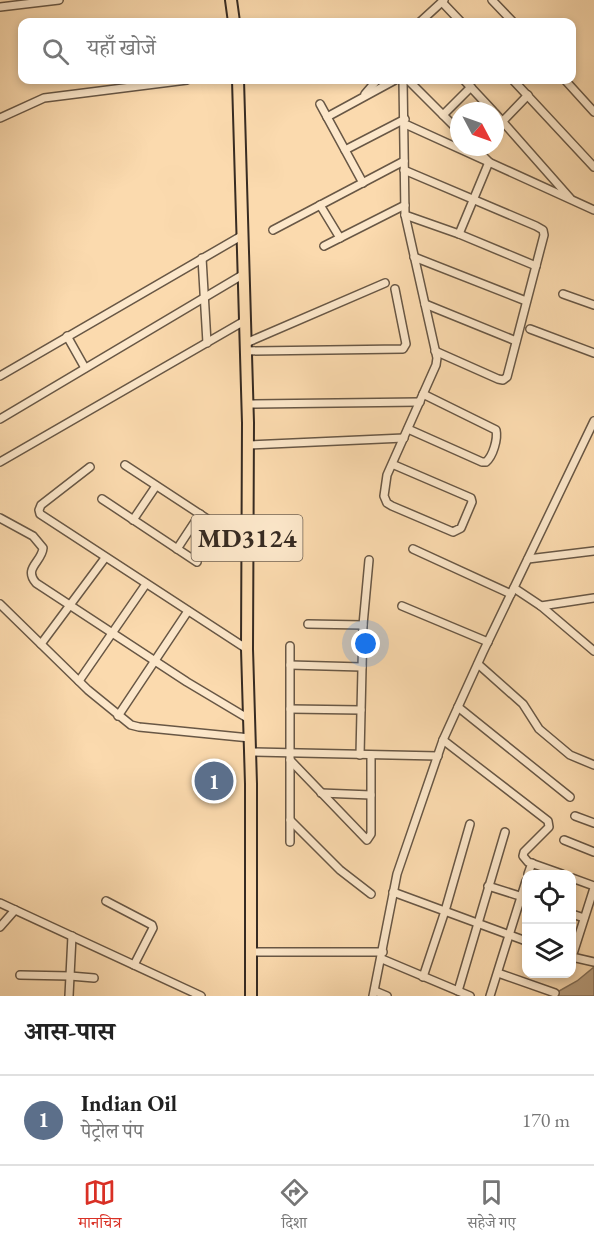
<!DOCTYPE html>
<html lang="hi">
<head>
<meta charset="utf-8">
<style>
	body { margin:0; font-family:"EB Garamond","Noto Serif Devanagari",serif; background:#f6f6f6; color:#222 }
	.controls { position:absolute; right:18px; bottom:18px; display:grid; overflow:hidden; border-radius:12px; box-shadow:0 3px 9px #0003 }
	.controls button { width:54px; height:54px; display:grid; place-items:center; padding:0; border:0; border-bottom:2px solid #e0e0e0; background:#fff; color:#222; font:30px sans-serif }
	.compass { position:absolute; left:450px; top:102px; width:54px; height:54px; border-radius:50%; background:#fff; box-shadow:0 3px 9px #0003; rotate:131deg }
	.you { position:absolute; left:366px; top:644px; width:21px; height:21px; margin:-15px; border:4px solid #fff; border-radius:50%; background:#1a73e8; box-shadow:0 0 0 9px #1a73e833 }
	.badge { display:grid; place-items:center; width:39px; height:39px; border-radius:50%; background:#d93025; color:#fff; font-size:20px; font-weight:700 }
	.pin { position:absolute; translate:-50% -50%; border:3px solid #fff; box-shadow:0 2px 6px #0006 }
	.list { margin:0; padding:0; list-style:none }
	h2 { display:flex; justify-content:space-between; align-items:center; height:78px; margin:0; padding:0 24px; font-size:26px }
	h2 small { font-size:20px; font-weight:400; color:#767676 }
	.list li { display:grid; grid-template-columns:39px 1fr auto; gap:18px; align-items:center; box-sizing:border-box; height:90px; padding:0 24px; border-top:2px solid #e0e0e0 }
	.list b { display:block; font-size:22px; white-space:nowrap }
	.list p { margin:0; font-size:20px; white-space:nowrap; color:#767676 }
	.list em { font-size:20px; font-style:normal; color:#767676 }
	.icon { flex:none; width:33px; height:33px; fill:none; stroke:currentColor; stroke-width:2; stroke-linecap:round; stroke-linejoin:round }
	.map { position:relative; flex:none; width:594px; height:996px; overflow:hidden }
	.search { position:absolute; background:#fff; box-shadow:0 3px 9px #0003; left:18px; right:18px; top:18px; height:66px; display:flex; align-items:center; gap:15px; box-sizing:border-box; padding:0 21px; border-radius:12px; color:#767676; font-size:22px }
	.sheet { height:168px; background:#fff }
	nav { display:flex; justify-content:space-around; align-items:center; box-sizing:border-box; height:84px; border-top:2px solid #e0e0e0; background:#fff; font-size:16px; color:#767676 }
	nav a { display:grid; justify-items:center; gap:3px }
	nav .on { color:#d93025 }
	.map>svg:first-child { display:block }
</style>
</head>
<body>
<div class="map">
<svg width="594" height="996" viewBox="0 0 594 996">
	<rect width="100%" height="100%" fill="#fbdaae"/>
	<filter id="stains"><feTurbulence type="fractalNoise" baseFrequency=".00333" numOctaves="4"/><feColorMatrix values="0 0 0 0 .2 0 0 0 0 .09 0 0 0 0 .02 0 0 0 .5 -.17"/></filter>
	<radialGradient id="worn" r=".72"><stop offset=".6" stop-color="#630" stop-opacity="0"/><stop offset="1" stop-color="#630" stop-opacity=".3"/></radialGradient>
	<polygon fill="#b89e7e" stroke="#847059" stroke-width="1.5" points="594,967 594,996 558,996 559,991 577,981"/>
	<g fill="none" stroke-linecap="round" stroke-linejoin="round">
		<g stroke="#685745" stroke-width="10">
			<g id="street">
				<polyline points="492,0 513,22"/>
				<polyline points="442,2 461,22"/>
				<polyline points="0,7 59,0"/>
				<polyline points="420,22 444,0"/>
				<polyline points="408,80 459,131"/>
				<polyline points="464,80 493,111"/>
				<polyline points="513,80 594,167"/>
				<polyline points="565,80 594,112"/>
				<polyline points="365,94 377,80"/>
				<polyline points="320,104 363,183"/>
				<polyline points="495,113 570,198"/>
				<polyline points="443,115 471,87"/>
				<polyline points="327,117 395,80"/>
				<polyline points="0,118 44,98 187,80"/>
				<polyline points="503,121 528,95"/>
				<polyline points="405,124 594,210"/>
				<polyline points="345,150 405,119"/>
				<polyline points="404,170 536,226 543,230 544,235 507,377 503,380 498,379 435,351"/>
				<polyline points="320,205 340,238"/>
				<polyline points="405,215 459,234 536,266"/>
				<polyline points="273,230 404,161"/>
				<polyline points="459,234 489,162 474,147"/>
				<polyline points="324,246 405,205"/>
				<polyline points="414,257 526,301"/>
				<polyline points="202,258 207,343"/>
				<polyline points="563,294 594,305"/>
				<polyline points="425,304 516,341"/>
				<polyline points="530,329 594,353"/>
				<polyline points="67,336 85,368"/>
				<polyline points="246,343 385,283"/>
				<polyline points="246,351 403,349 406,344 395,289"/>
				<polyline points="0,376 243,235"/>
				<polyline points="247,404 420,402"/>
				<polyline points="0,419 244,274"/>
				<path d="M408 429 482 462H486C493 456 498 439 496 430L423 394"/>
				<polyline points="248,445 404,438"/>
				<polyline points="0,462 246,320"/>
				<polyline points="392,464 471,498 472,502 461,528 453,532 392,506 387,503 384,496 387,475 436,365 437,358 405,215 403,80"/>
				<polyline points="125,465 247,545"/>
				<polyline points="90,467 41,505 39,510 40,514 247,649"/>
				<polyline points="102,499 197,562"/>
				<path d="M0 518 33 536 43 548C42 562 23 568 36 583L187 682 249 719"/>
				<polyline points="133,520 156,486"/>
				<polyline points="177,549 200,514"/>
				<polyline points="413,549 511,594"/>
				<polyline points="528,559 594,551"/>
				<polyline points="514,588 541,606 594,651"/>
				<polyline points="0,604 88,690 131,725 139,727 250,738"/>
				<polyline points="402,606 488,642"/>
				<polyline points="541,606 594,598"/>
				<polyline points="308,624 363,625"/>
				<polyline points="41,644 105,558"/>
				<polyline points="478,664 523,704 539,729 570,755 594,765"/>
				<polyline points="290,665 362,667"/>
				<polyline points="79,681 146,584"/>
				<polyline points="458,707 570,797"/>
				<polyline points="290,709 361,710"/>
				<polyline points="118,716 188,611"/>
				<polyline points="443,740 548,821 549,827 524,852 523,856 528,862 562,874"/>
				<polyline points="250,752 438,756"/>
				<polyline points="360,755 363,625 369,560"/>
				<polyline points="290,760 367,840 371,834 371,755"/>
				<polyline points="321,793 371,795"/>
				<polyline points="575,816 594,823"/>
				<polyline points="290,820 340,870 371,894"/>
				<polyline points="564,840 594,852"/>
				<polyline points="290,842 290,646"/>
				<polyline points="528,874 532,863"/>
				<polyline points="572,878 594,886"/>
				<polyline points="488,886 526,898"/>
				<polyline points="393,892 526,941"/>
				<polyline points="106,901 152,925 153,928 134,965"/>
				<polyline points="0,903 201,996"/>
				<polyline points="572,914 584,918"/>
				<polyline points="0,927 15,910"/>
				<polyline points="251,952 383,952"/>
				<polyline points="572,957 594,888"/>
				<polyline points="572,957 594,962"/>
				<polyline points="382,959 470,996"/>
				<polyline points="498,973 555,993"/>
				<polyline points="20,975 70,976 94,978"/>
				<polyline points="423,977 445,911 470,824"/>
				<polyline points="375,991 387,996"/>
				<polyline points="458,991 505,832"/>
				<polyline points="69,996 72,936"/>
				<polyline points="373,996 397,874 443,740 483,652 594,421"/>
				<polyline points="490,996 526,881"/>
			</g>
		</g>
		<g stroke="#372b22" stroke-width="14">
			<g id="primary">
				<polyline points="231,0 234,22"/>
				<polyline points="238,80 248,423 247,649 251,784 251,996"/>
			</g>
		</g>
		<use href="#street" stroke="#fce7ca" stroke-width="7"/>
		<use href="#primary" stroke="#fbdaae" stroke-width="10"/>
	</g>
	<g text-anchor="middle" stroke-width="4.5" stroke-linejoin="round" paint-order="stroke">
		<rect fill="#fce7ca" stroke="#726354" stroke-width="1.5" x="191.5" y="515" width="111" height="46" rx="4.5"/>
		<g font-size="26" font-weight="bold" fill="#372b22">
			<text x="247" y="547">MD3124</text>
		</g>
	</g>
	<rect width="100%" height="100%" filter="url(#stains)"/>
	<rect width="100%" height="100%" fill="url(#worn)"/>
</svg>
<div class="controls">
<button><svg class="icon" aria-label="locate" viewBox="0 0 24 24"><circle cx="12" cy="12" r="6"/><path d="M12 2v4M12 18v4M2 12h4M18 12h4"/></svg></button>
<button><svg class="icon" aria-label="layers" viewBox="0 0 24 24"><path d="M12 4l9 5-9 5-9-5zM3 14l9 5 9-5"/></svg></button>
</div>
<svg class="compass" viewBox="-18 -18 36 36"><path d="M0-13l5 13h-10z" fill="#e53935"/><path d="M0 13l5-13h-10z" fill="#767676"/></svg>
<div class="you"></div>
<div class="pin badge" style="left:214px;top:781px;background:#5c6f8a">1</div>
<div class="search"><svg class="icon" aria-label="search" viewBox="0 0 24 24"><circle cx="10" cy="10" r="6"/><path d="M15 15l6 6"/></svg>यहाँ खोजें</div>
</div>
<section class="sheet">
<h2>आस-पास<small></small></h2>
<ul class="list">
<li><span class="badge" style="background:#5c6f8a">1</span><div><b>Indian Oil</b><p>पेट्रोल पंप</p></div><em>170 m</em></li>
</ul>
</section>
<nav>
<a class="on"><svg class="icon" aria-label="map" viewBox="0 0 24 24"><path d="M3 6l6-2 6 2 6-2v14l-6 2-6-2-6 2zM9 4v14M15 6v14"/></svg>मानचित्र</a>
<a><svg class="icon" aria-label="directions" viewBox="0 0 24 24"><path d="M12 3l9 9-9 9-9-9zM9 14v-3h6M13 9l2 2-2 2"/></svg>दिशा</a>
<a><svg class="icon" aria-label="saved" viewBox="0 0 24 24"><path d="M7 4h10v16l-5-4-5 4z"/></svg>सहेजे गए</a>
</nav>
</body>
</html>
